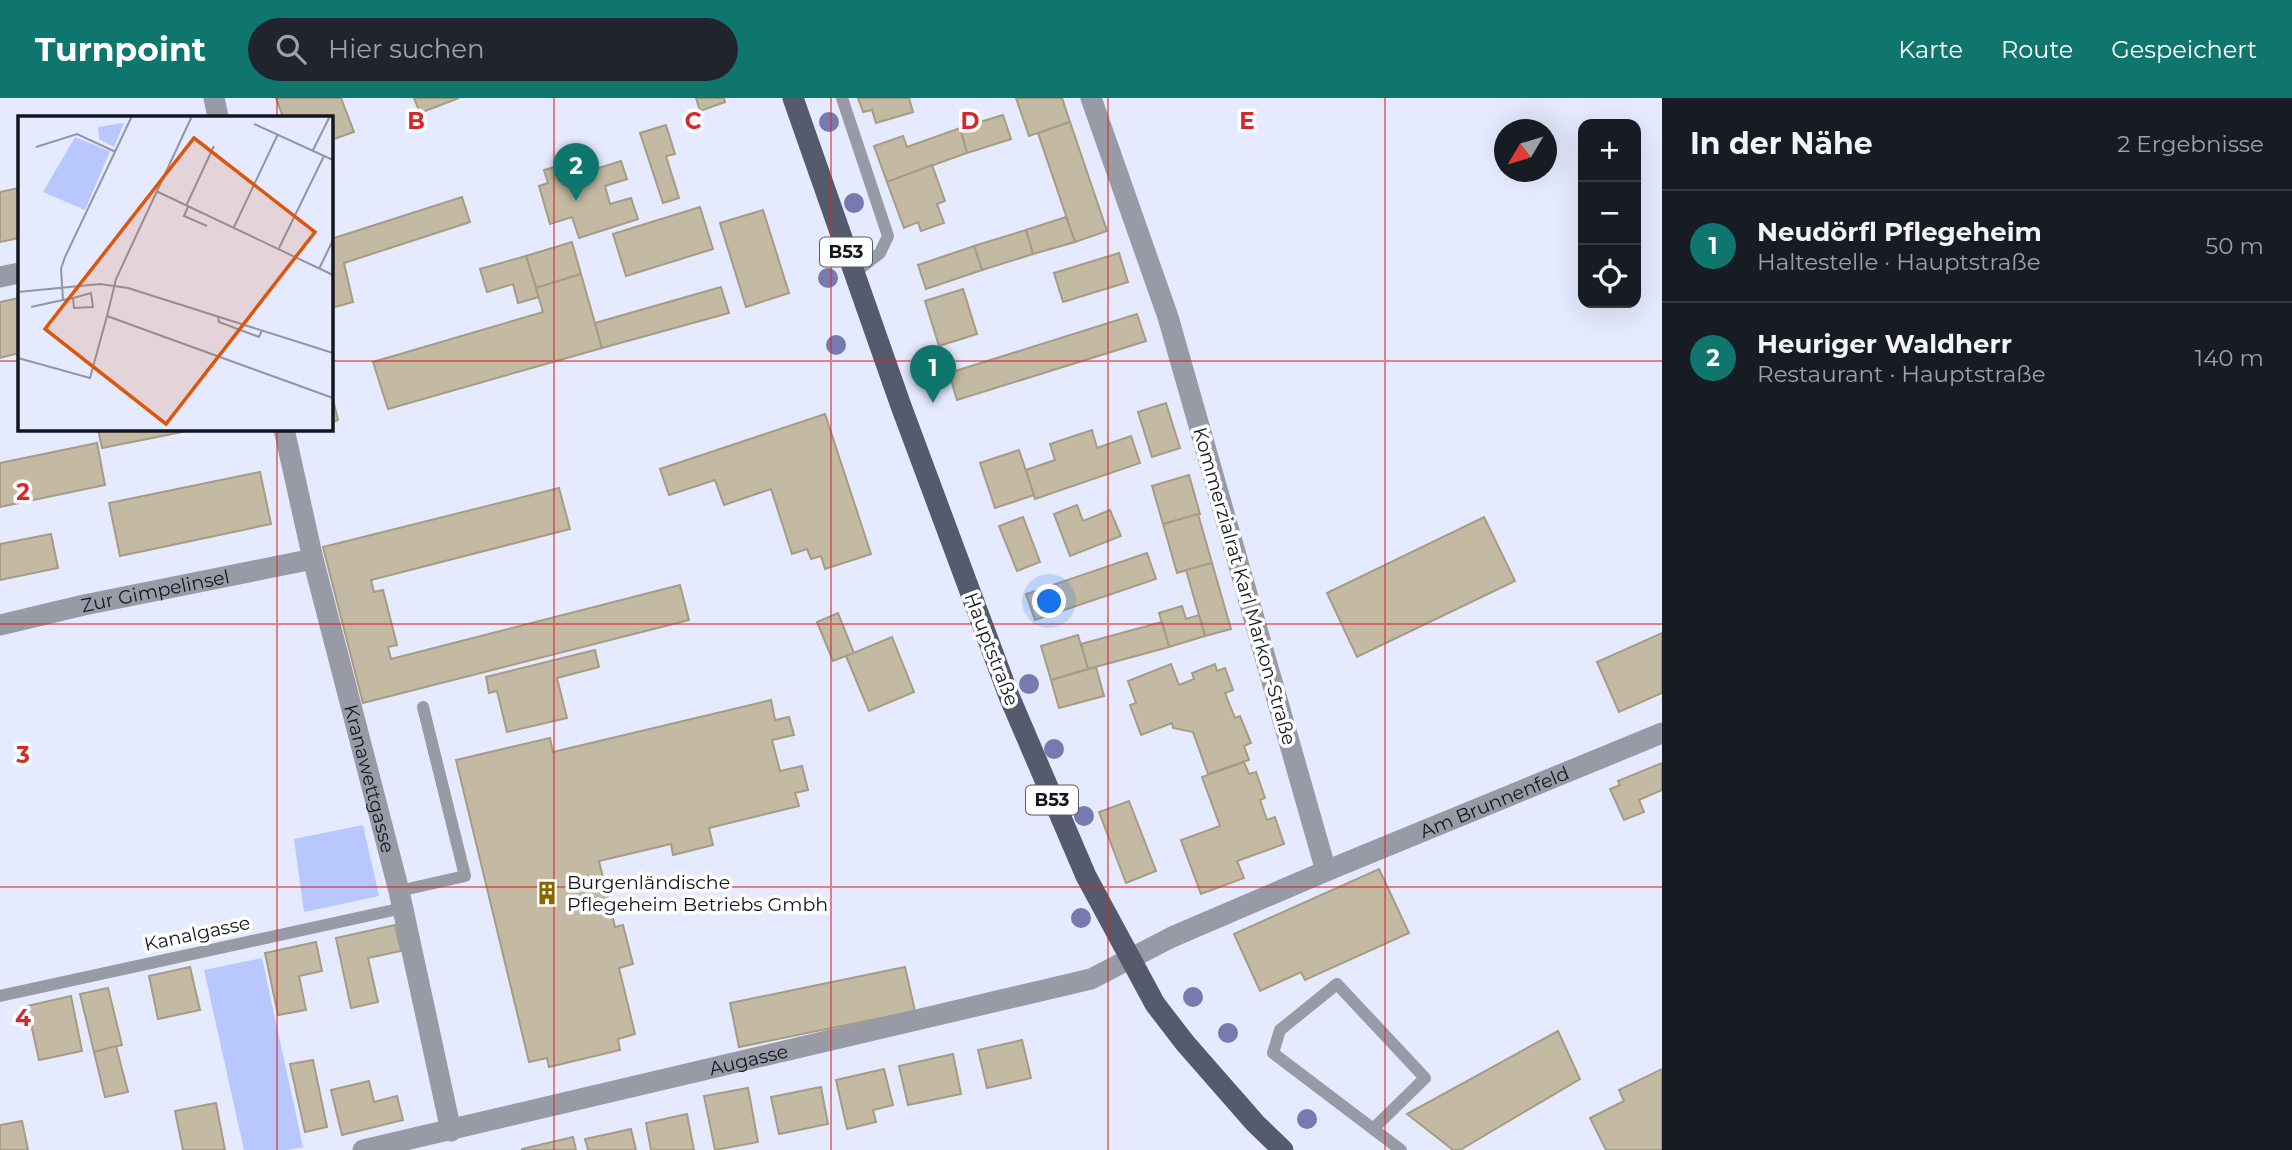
<!DOCTYPE html>
<html lang="de">
<head>
<meta charset="utf-8">
<style>
	body { margin:0; font-family:Montserrat,sans-serif; background:#20242c; color:#f1f3f6 }
	.controls { position:absolute; right:21px; top:21px; display:grid; overflow:hidden; border-radius:14px; box-shadow:0 7px 28px #0002 }
	.controls button { width:63px; height:63px; display:grid; place-items:center; padding:0; border:0; border-bottom:2px solid #363941; background:#171b24; color:#f1f3f6; font:35px sans-serif }
	.compass { position:absolute; left:1494px; top:21px; width:63px; height:63px; border-radius:50%; background:#171b24; box-shadow:0 7px 28px #0002; rotate:232deg }
	.you { position:absolute; left:1050px; top:504px; width:24px; height:24px; margin:-18px; border:5px solid #fff; border-radius:50%; background:#1a73e8; box-shadow:0 0 0 10px #1a73e833 }
	.badge { display:grid; place-items:center; width:46px; height:46px; border-radius:50%; background:#0f766e; color:#fff; font-size:23px; font-weight:700 }
	.pin { position:absolute; translate:-50% -58px; filter:drop-shadow(0 2px 4px #0008) }
	.pin::after { content:''; position:absolute; top:37px; width:24px; height:21px; background:inherit; clip-path:polygon(0 0,100% 0,50% 100%) }
	.list { margin:0; padding:0; list-style:none }
	h2 { display:flex; justify-content:space-between; align-items:center; height:91px; margin:0; padding:0 28px; font-size:30px }
	h2 small { font-size:23px; font-weight:400; color:#9ea1a6 }
	.list li { display:grid; grid-template-columns:46px 1fr auto; gap:21px; align-items:center; box-sizing:border-box; height:112px; padding:0 28px; border-top:2px solid #363941 }
	.list b { display:block; font-size:26px; white-space:nowrap }
	.list p { margin:0; font-size:23px; white-space:nowrap; color:#9ea1a6 }
	.list em { font-size:23px; font-style:normal; color:#9ea1a6 }
	.icon { flex:none; width:38px; height:38px; fill:none; stroke:currentColor; stroke-width:2; stroke-linecap:round; stroke-linejoin:round }
	.map { position:relative; flex:none; width:1662px; height:1052px; overflow:hidden }
	header { display:flex; align-items:center; gap:42px; box-sizing:border-box; height:98px; padding:0 35px; background:#0f766e; color:#fff }
	header strong { font-size:33px }
	nav { display:flex; gap:38px; margin-inline-start:auto; font-size:24px }
	.search { width:490px; height:63px; background:#20242c; display:flex; align-items:center; gap:18px; box-sizing:border-box; padding:0 24px; border-radius:38px; color:#9ea1a6; font-size:26px }
	main { display:flex }
	aside { flex:1; background:#171b24 }
	.map>svg:first-child { display:block }
</style>
</head>
<body>
<header>
<strong>Turnpoint</strong>
<div class="search"><svg class="icon" aria-label="search" viewBox="0 0 24 24"><circle cx="10" cy="10" r="6"/><path d="M15 15l6 6"/></svg>Hier suchen</div>
<nav><a>Karte</a><a>Route</a><a>Gespeichert</a></nav>
</header>
<main>
<div class="map">
<svg width="1662" height="1052" viewBox="0 0 1662 1052">
	<rect width="100%" height="100%" fill="#e5eafe"/>
	<g fill="#b8c7fe">
		<polygon points="363,727 379,798 304,814 294,741"/>
		<polygon points="262,860 303,1049 288,1052 244,1052 204,872"/>
	</g>
	<g fill="#c4b9a2" stroke="#a69b84" stroke-width="2">
		<polygon points="276,0 341,0 354,34 331,42 331,19 283,19"/>
		<polygon points="414,0 459,0 420,15"/>
		<polygon points="696,0 724,0 725,4 700,13"/>
		<polygon points="858,0 909,0 913,14 876,25 872,12 863,14"/>
		<polygon points="1016,0 1062,0 1070,24 1029,38"/>
		<polygon points="1003,17 1011,41 967,55 960,30"/>
		<polygon points="1070,24 1107,133 1075,144 1038,35"/>
		<polygon points="666,27 675,56 666,58 679,100 663,105 640,35"/>
		<polygon points="960,30 967,55 887,84 874,48 903,38 907,49"/>
		<polygon points="621,63 627,81 605,88 610,106 631,100 638,121 579,140 572,119 550,126 539,88 548,85 544,72 566,66 570,79"/>
		<polygon points="932,67 945,103 937,106 944,125 921,133 918,124 904,130 887,84"/>
		<polygon points="19,90 19,140 0,144 0,94"/>
		<polygon points="462,99 470,124 344,165 353,204 331,210 331,141"/>
		<polygon points="700,109 713,151 626,178 613,136"/>
		<polygon points="763,112 789,195 746,209 720,125"/>
		<polygon points="1066,119 1075,144 1033,156 1026,132"/>
		<polygon points="1026,132 1033,156 982,172 974,148"/>
		<polygon points="572,144 581,176 536,190 526,158"/>
		<polygon points="974,148 982,172 926,191 918,167"/>
		<polygon points="1119,155 1128,184 1063,204 1054,175"/>
		<polygon points="526,158 539,199 518,205 513,186 487,194 480,171"/>
		<polygon points="581,176 602,250 388,311 373,264 543,214 536,190"/>
		<polygon points="721,189 729,215 602,250 595,225"/>
		<polygon points="963,191 977,236 939,248 925,203"/>
		<polygon points="19,200 19,255 0,260 0,204"/>
		<polygon points="1137,216 1146,243 957,302 949,275"/>
		<polygon points="331,293 338,322 331,325"/>
		<polygon points="1166,305 1180,350 1152,359 1138,314"/>
		<polygon points="825,316 871,456 825,471 821,458 811,461 807,451 792,456 771,391 724,407 715,382 669,397 660,371"/>
		<polygon points="98,331 197,331 102,350"/>
		<polygon points="1092,332 1097,350 1131,338 1140,365 1035,401 1026,372 1055,362 1050,346"/>
		<polygon points="97,345 105,387 0,409 0,365"/>
		<polygon points="1019,352 1034,397 995,410 980,365"/>
		<polygon points="260,374 271,426 120,458 109,405"/>
		<polygon points="1189,377 1200,416 1163,426 1152,388"/>
		<polygon points="559,390 570,431 371,482 374,494 383,492 397,547 388,549 391,561 680,487 689,522 363,605 323,449"/>
		<polygon points="1077,407 1083,423 1110,412 1121,438 1070,458 1054,416"/>
		<polygon points="1198,416 1212,465 1177,475 1163,426"/>
		<polygon points="1023,419 1040,464 1017,473 999,428"/>
		<polygon points="1484,419 1515,483 1357,559 1327,495"/>
		<polygon points="51,436 58,470 0,482 0,446"/>
		<polygon points="1147,455 1156,481 1035,522 1026,496"/>
		<polygon points="1212,465 1231,531 1205,538 1186,472"/>
		<polygon points="1182,508 1186,521 1199,517 1205,538 1169,549 1159,515"/>
		<polygon points="838,515 854,555 833,563 817,524"/>
		<polygon points="1162,524 1169,549 1088,571 1081,546"/>
		<polygon points="1662,535 1662,595 1619,614 1597,564"/>
		<polygon points="1078,537 1088,571 1051,582 1041,548"/>
		<polygon points="892,539 914,594 869,613 846,558"/>
		<polygon points="595,552 599,569 557,580 567,620 507,634 497,593 489,595 486,579"/>
		<polygon points="1171,566 1179,587 1194,581 1192,575 1215,566 1217,573 1225,570 1233,592 1225,595 1235,620 1240,618 1251,645 1244,648 1249,662 1208,676 1193,634 1173,630 1172,625 1141,637 1130,607 1136,605 1128,583"/>
		<polygon points="1096,569 1104,598 1059,610 1051,582"/>
		<polygon points="771,602 775,622 789,619 794,637 772,642 780,673 802,668 808,692 795,695 799,708 709,730 713,747 673,757 671,746 599,763 615,829 623,827 633,866 619,870 635,936 618,941 620,952 549,969 547,960 529,964 456,662 550,640 553,654"/>
		<polygon points="1244,664 1249,676 1256,674 1265,700 1260,702 1267,722 1275,719 1284,746 1237,763 1244,780 1201,796 1181,742 1220,728 1202,679"/>
		<polygon points="1662,665 1662,692 1639,702 1644,714 1624,722 1610,691 1620,687 1618,683"/>
		<polygon points="1129,703 1156,773 1126,785 1099,714"/>
		<polygon points="1379,771 1409,835 1305,882 1301,874 1260,893 1234,836"/>
		<polygon points="395,827 401,853 368,860 378,904 351,910 336,840"/>
		<polygon points="316,844 322,873 299,878 306,912 278,917 265,855"/>
		<polygon points="190,869 200,912 158,921 149,878"/>
		<polygon points="905,869 915,913 739,949 730,905"/>
		<polygon points="108,890 122,947 94,954 80,896"/>
		<polygon points="71,898 82,953 39,962 27,908"/>
		<polygon points="1558,933 1580,981 1460,1052 1453,1052 1407,1016"/>
		<polygon points="1022,942 1031,980 987,990 978,952"/>
		<polygon points="116,948 128,994 105,999 94,954"/>
		<polygon points="953,956 961,996 908,1007 899,968"/>
		<polygon points="313,962 327,1029 305,1034 290,966"/>
		<polygon points="884,971 893,1007 873,1012 876,1024 847,1031 836,982"/>
		<polygon points="1662,971 1662,1052 1606,1052 1590,1020 1624,1003 1619,992"/>
		<polygon points="369,983 374,1004 397,998 403,1022 342,1037 331,992"/>
		<polygon points="821,989 828,1026 779,1036 771,999"/>
		<polygon points="748,990 758,1044 715,1052 704,998"/>
		<polygon points="216,1005 225,1052 183,1052 175,1013"/>
		<polygon points="687,1016 694,1052 651,1052 646,1025"/>
		<polygon points="22,1023 28,1052 0,1052 0,1027"/>
		<polygon points="631,1031 636,1052 588,1052 585,1041"/>
		<polygon points="573,1039 576,1052 522,1052 522,1051"/>
	</g>
	<g fill="none" stroke-linecap="round" stroke-linejoin="round">
		<g stroke="#989ba5" stroke-width="12">
			<polyline points="842,0 888,138 880,155 853,176"/>
			<polyline points="399,793 465,778 423,609"/>
			<polyline points="0,898 403,810"/>
			<polyline points="1373,1031 1425,980 1337,886 1280,932 1273,955 1401,1052"/>
		</g>
		<g stroke="#989ba5" stroke-width="21">
			<polyline points="214,0 218,19"/>
			<polyline points="0,179 19,175"/>
			<path id="s1" d="M284 331 313 461 399 793 451 1033"/>
			<path id="s2" d="M0 527 84 507 313 461"/>
			<path id="s3" d="M1326 773 1662 635"/>
			<path id="s4" d="M363 1052 1091 881 1172 839 1326 773 1168 219 1091 0"/>
		</g>
		<polyline stroke="#555a6c" stroke-width="21" points="793,0 901,308 1009,598 1086,778 1155,906 1185,945 1255,1025 1283,1052"/>
	</g>
	<g fill="#767aaf">
		<circle cx="829" cy="24" r="10"/>
		<circle cx="854" cy="105" r="10"/>
		<circle cx="828" cy="180" r="10"/>
		<circle cx="836" cy="247" r="10"/>
		<circle cx="1029" cy="586" r="10"/>
		<circle cx="1054" cy="651" r="10"/>
		<circle cx="1084" cy="718" r="10"/>
		<circle cx="1081" cy="820" r="10"/>
		<circle cx="1193" cy="899" r="10"/>
		<circle cx="1228" cy="935" r="10"/>
		<circle cx="1307" cy="1021" r="10"/>
	</g>
	<path fill="none" stroke="#d62828" stroke-width="2" stroke-opacity="0.55" d="M277 0V19M554 0V1052M831 0V1052M1108 0V1052M1385 0V1052M0 263H19M331 263H1662M277 331V1052M0 526H1662M0 789H1662"/>
	<defs>
		<g id="building-bare" transform="scale(1.89)"><path d="M-4-6H4V6H1V3H-1V6H-4ZM-2.5-4.3h1.7v1.8h-1.7ZM.8-4.3h1.7v1.8H.8ZM-2.5-1h1.7V.8h-1.7ZM.8-1h1.7V.8H.8Z" fill="#886602" stroke="#fff" stroke-width="2.5" paint-order="stroke"/></g>
	</defs>
	<g fill-rule="evenodd">
		<use href="#building-bare" x="547" y="795"/>
	</g>
	<g text-anchor="middle" stroke-width="7" stroke-linejoin="round" paint-order="stroke">
		<g fill="#fff" stroke="#5a5c62" stroke-width="2">
			<rect x="820" y="139.5" width="52" height="29" rx="5"/>
			<rect x="1026" y="687.5" width="52" height="29" rx="5"/>
		</g>
		<g font-size="18" font-weight="bold" fill="#14161e">
			<text x="846" y="160">B53</text>
			<text x="1052" y="708">B53</text>
		</g>
		<g font-size="19" fill="#14161e" stroke="#fff">
			<text transform="translate(1245 488) rotate(74)" y="7">Kommerzialrat Karl Markon-Straße</text>
			<text dy="7" stroke="none"><textPath href="#s2" startOffset="159">Zur Gimpelinsel</textPath></text>
			<text transform="translate(992 551) rotate(69)" y="7">Hauptstraße</text>
			<text dy="7" stroke="none"><textPath href="#s1" startOffset="360">Kranawettgasse</textPath></text>
			<text dy="7" stroke="none"><textPath href="#s3" startOffset="182">Am Brunnenfeld</textPath></text>
			<text transform="translate(197 835) rotate(-12)" y="7">Kanalgasse</text>
			<text dy="7" stroke="none"><textPath href="#s4" startOffset="396">Augasse</textPath></text>
		</g>
		<g font-size="19" fill="#14161e" stroke="#fff" text-anchor="start">
			<text x="567" y="791">Burgenländische<tspan x="567" dy="22">Pflegeheim Betriebs Gmbh</tspan></text>
		</g>
	</g>
	<g transform="translate(18 18)">
		<rect width="315" height="315" fill="#e5eafe"/>
		<path d="M106 7 96 31 81 23 80 11Z" fill="#b8c7fe"/>
		<path d="M57 21 92 35 67 94 25 76Z" fill="#b8c7fe"/>
		<path fill="none" stroke="#9195a4" stroke-width="2" d="M174 0 98 163 89 200 315 282M236 8 315 44M18 31 59 18 98 36M295 34 312 0M138 75 315 159M168 90 196 30M170 91 166 100 189 110M216 111 260 18M261 132 306 40M301 153 315 124M0 176 82 168 110 172 315 237M45 184 55 182 73 177 75 191 56 192 55 182M13 191 45 184 43 153 47 141 114 0M200 200 201 206 241 221 244 214M0 242 72 262 89 200"/>
		<path fill="#dd560d" fill-opacity="0.15" stroke="#dd560d" stroke-width="3.5" d="M176 22 297 116 148 308 27 213Z"/>
		<rect width="315" height="315" fill="none" stroke="#14161e" stroke-width="3.5"/>
	</g>
	<g font-size="23" text-anchor="middle" font-weight="bold" fill="#d62828" stroke="#fff" stroke-width="7" stroke-linejoin="round" paint-order="stroke">
		<text x="416" y="31">B</text>
		<text x="693" y="31">C</text>
		<text x="970" y="31">D</text>
		<text x="1247" y="31">E</text>
		<text x="23" y="402">2</text>
		<text x="23" y="665">3</text>
		<text x="23" y="928">4</text>
	</g>
</svg>
<div class="controls">
<button>+</button>
<button>−</button>
<button><svg class="icon" aria-label="locate" viewBox="0 0 24 24"><circle cx="12" cy="12" r="6"/><path d="M12 2v4M12 18v4M2 12h4M18 12h4"/></svg></button>
</div>
<svg class="compass" viewBox="-18 -18 36 36"><path d="M0-13l5 13h-10z" fill="#e53935"/><path d="M0 13l5-13h-10z" fill="#9ea1a6"/></svg>
<div class="you"></div>
<div class="pin badge" style="left:933px;top:305px">1</div>
<div class="pin badge" style="left:576px;top:103px">2</div>
</div>
<aside>
<h2>In der Nähe<small>2 Ergebnisse</small></h2>
<ul class="list">
<li><span class="badge">1</span><div><b>Neudörfl Pflegeheim</b><p>Haltestelle · Hauptstraße</p></div><em>50 m</em></li>
<li><span class="badge">2</span><div><b>Heuriger Waldherr</b><p>Restaurant · Hauptstraße</p></div><em>140 m</em></li>
</ul>
</aside>
</main>
</body>
</html>
